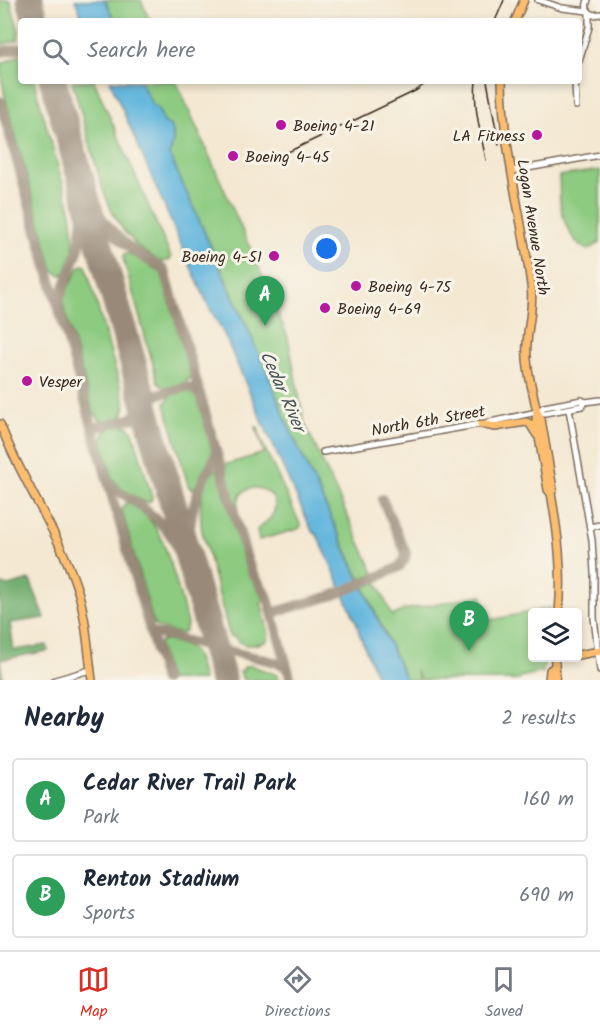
<!DOCTYPE html>
<html lang="en">
<head>
<meta charset="utf-8">
<style>
	body { margin:0; font-family:Kalam,sans-serif; background:#f6f6f7; color:#1f2937 }
	.controls { position:absolute; right:18px; bottom:18px; display:grid; overflow:hidden; border-radius:6px; box-shadow:0 3px 9px #0003 }
	.controls button { width:54px; height:54px; display:grid; place-items:center; padding:0; border:0; border-bottom:2px solid #e0e1e3; background:#fff; color:#1f2937; font:30px sans-serif }
	.you { position:absolute; left:327px; top:249px; width:21px; height:21px; margin:-15px; border:4px solid #fff; border-radius:50%; background:#1a73e8; box-shadow:0 0 0 9px #1a73e833 }
	.badge { display:grid; place-items:center; width:39px; height:39px; border-radius:50%; background:#d93025; color:#fff; font-size:20px; font-weight:700 }
	.pin { position:absolute; translate:-50% -50px; filter:drop-shadow(0 2px 3px #0008) }
	.pin::after { content:''; position:absolute; top:32px; width:21px; height:18px; background:inherit; clip-path:polygon(0 0,100% 0,50% 100%) }
	.list { margin:0; padding:0; list-style:none }
	h2 { display:flex; justify-content:space-between; align-items:center; height:78px; margin:0; padding:0 24px; font-size:26px }
	h2 small { font-size:20px; font-weight:400; color:#747a83 }
	.list li { display:grid; grid-template-columns:39px 1fr auto; gap:18px; align-items:center; box-sizing:border-box; height:84px; margin:0 12px 12px; padding:0 12px; border:2px solid #e0e1e3; border-radius:6px }
	.list b { display:block; font-size:22px; white-space:nowrap }
	.list p { margin:0; font-size:20px; white-space:nowrap; color:#747a83 }
	.list em { font-size:20px; font-style:normal; color:#747a83 }
	.icon { flex:none; width:33px; height:33px; fill:none; stroke:currentColor; stroke-width:2; stroke-linecap:round; stroke-linejoin:round }
	.map { position:relative; flex:none; width:600px; height:680px; overflow:hidden }
	.search { position:absolute; background:#fff; box-shadow:0 3px 9px #0003; left:18px; right:18px; top:18px; height:66px; display:flex; align-items:center; gap:15px; box-sizing:border-box; padding:0 21px; border-radius:6px; color:#747a83; font-size:22px }
	.sheet { height:270px; background:#fff }
	nav { display:flex; justify-content:space-around; align-items:center; box-sizing:border-box; height:84px; border-top:2px solid #e0e1e3; background:#fff; font-size:16px; color:#747a83 }
	nav a { display:grid; justify-items:center; gap:3px }
	nav .on { color:#d93025 }
	.map>svg:first-child { display:block }
</style>
</head>
<body>
<div class="map">
<svg width="600" height="680" viewBox="0 0 600 680">
	<rect width="100%" height="100%" fill="#f7f3e8"/>
	<filter id="ink" filterUnits="userSpaceOnUse"><feTurbulence type="fractalNoise" baseFrequency=".0167" numOctaves="2"/><feDisplacementMap in="SourceGraphic" scale="12" xChannelSelector="R" yChannelSelector="G"/><feConvolveMatrix kernelMatrix="1 2 1 2 8 2 1 2 1" color-interpolation-filters="sRGB"/></filter>
	<filter id="wash" filterUnits="userSpaceOnUse"><feTurbulence type="fractalNoise" baseFrequency=".008" numOctaves="4" result="noise"/><feDisplacementMap in="SourceGraphic" scale="24" xChannelSelector="R" yChannelSelector="G"/><feGaussianBlur stdDeviation="1.35" result="paint"/><feColorMatrix in="noise" values="0 0 0 0 0 0 0 0 0 0 0 0 0 0 0 0 0 1.4 0 .05"/><feComposite in="paint" operator="in"/></filter>
	<g filter="url(#wash)">
		<rect width="100%" height="100%" fill="#f4e8d2"/>
		<g fill="#8dcb81" stroke="#647a50" stroke-width="1.5">
			<polygon points="0,0 10,0 19,31 18,40 4,44 2,44 0,41"/>
			<polygon points="105,0 141,0 150,21 115,21"/>
			<path d="M21 55V81H34C42 111 51 141 59 171 64 187 70 204 72 220 74 234 77 272 60 275L53 270 6 101C3 89 0 75 2 63Z"/>
			<polygon points="72,81 94,81 171,257 170,260 163,262 159,261 138,247 124,231 112,212 103,190"/>
			<polygon points="140,81 176,81 259,268 288,338 304,422 374,573 360,579 288,425 249,331 171,158 170,153 173,142 173,131 170,126 164,122 158,109 152,104"/>
			<path d="M600 170V242L588 250C571 244 562 218 560 202 559 194 560 185 559 178V176Z"/>
			<polygon points="128,253 162,273 165,277 191,371 191,377 185,383 166,388 159,384 157,379 123,258 124,255"/>
			<polygon points="83,265 86,266 125,403 124,413 122,417 105,421 100,420 93,412 62,300 79,267"/>
			<polygon points="186,391 191,391 198,397 213,450 212,457 196,486 193,489 190,488 188,485 165,404 171,395"/>
			<path d="M122 425 129 427 133 432 152 497 151 501 148 503C136 498 118 489 112 477L102 440C103 428 112 428 122 425Z"/>
			<path d="M256 427H258L261 440 301 526 298 529 259 540 257 530C261 525 268 522 271 517 290 489 234 472 238 510H236L224 465 264 453Z"/>
			<path d="M216 469 219 472 243 559 264 600 261 602 269 635 266 642C253 645 242 649 234 636L230 637 202 531C199 511 199 483 216 469Z"/>
			<path d="M129 502C158 518 166 548 175 578 179 593 184 608 187 624 186 628 187 631 182 633 178 634 159 628 156 626 154 625 154 623 153 621L122 511C122 506 124 503 129 502Z"/>
			<polygon points="377,582 392,616 404,610 482,595 487,618 490,618 491,620 550,608 550,612 532,612 532,658 545,658 543,672 519,677 519,680 421,680 415,669 419,680 406,680 364,587"/>
			<path d="M163 640C198 648 194 647 203 680H169L159 645 160 642Z"/>
			<polygon points="250,665 277,675 280,680 243,680 240,671 244,670 244,667"/>
		</g>
		<polygon fill="#72af6f" stroke="#566c46" stroke-width="1.5" points="30,580 45,618 10,623 14,650 47,645 48,651 0,660 3,680 0,680 0,583 8,586"/>
		<g fill="#61b5dd" stroke="#4e707e" stroke-width="1.5">
			<polygon points="75,0 105,0 115,21 84,21"/>
			<polygon points="110,81 140,81 152,104 158,109 164,122 170,126 173,131 173,142 170,153 171,158 266,370 288,425 406,680 378,680 359,633 357,624 328,558 317,535 312,531 263,423 224,334 210,309 189,263"/>
		</g>
		<g fill="none" stroke-linecap="round" stroke-linejoin="round">
			<g stroke="#988978" stroke-width="10">
				<polyline points="0,52 21,48"/>
				<polyline points="0,101 164,680"/>
				<path d="M81 179C94 210 110 234 137 253 146 260 157 263 165 271L248 562 253 574 267 595 291 680"/>
				<polyline points="58,303 79,248 83,218 82,188"/>
				<path d="M139 383C159 413 184 370 200 396"/>
				<path d="M148 416C148 407 151 399 159 394"/>
				<path d="M130 419C140 413 142 405 142 394"/>
				<path d="M93 428 134 418C144 420 148 425 153 434"/>
				<path d="M109 483 113 488C154 512 174 531 193 575"/>
				<path d="M191 563C187 534 191 504 204 478 208 469 215 461 216 452"/>
				<polyline points="272,613 334,595 373,579 399,567 405,559 406,553 382,499"/>
				<polyline points="150,632 279,663 285,666 288,671"/>
			</g>
			<g stroke="#988978" stroke-width="27">
				<polyline points="30,0 36,21"/>
				<polyline points="53,81 223,680"/>
			</g>
		</g>
	</g>
	<g filter="url(#ink)">
		<g fill="none" stroke-linecap="round" stroke-linejoin="round">
			<g stroke="#7c6c5d" stroke-width="8">
				<g id="minor">
					<polyline points="538,0 562,8 588,11"/>
					<path d="M588 0C585 6 587 12 593 15L600 14"/>
					<polyline points="579,61 589,27 589,12"/>
					<polyline points="575,81 576,106"/>
					<polyline points="511,171 600,155"/>
					<polyline points="569,409 592,540 594,573 594,618 600,670"/>
					<polyline points="537,412 544,407 582,400 585,402 600,400"/>
					<polyline points="323,452 481,424 537,412 545,413 577,407 582,406 585,402"/>
					<polyline points="590,527 600,525"/>
					<polyline points="55,680 90,670"/>
				</g>
			</g>
			<g stroke="#7c6c5d" stroke-width="10">
				<g id="major">
					<polyline points="515,21 524,0"/>
					<path d="M502 81C503 150 522 217 531 285 534 306 528 324 527 344 525 366 533 391 537 412L536 420 548 490 551 493C558 533 563 572 559 612"/>
					<polyline points="537,412 541,419 553,489 551,493"/>
					<path d="M0 424C21 480 57 529 76 585 86 613 88 650 92 680"/>
					<polyline points="481,424 495,427 526,422 530,424 537,435"/>
					<polyline points="578,655 600,651"/>
					<path d="M555 658C554 666 557 672 555 680"/>
					<polyline points="549,680 550,670 554,667"/>
				</g>
			</g>
			<use href="#minor" stroke="#fff" stroke-width="5"/>
			<use href="#major" stroke="#fcbd6e" stroke-width="7"/>
			<g stroke="#3b2a1e" stroke-width="1.5">
				<polyline points="495,21 504,0"/>
				<path d="M476 81C473 107 481 134 486 160"/>
				<polyline points="487,81 499,145"/>
				<polyline points="288,152 407,95 417,90 429,81"/>
			</g>
		</g>
	</g>
	<g fill="#b5179e" stroke="#f7f3e8" stroke-width="2">
		<circle cx="281" cy="125" r="6"/>
		<circle cx="537" cy="135" r="6"/>
		<circle cx="233" cy="156" r="6"/>
		<circle cx="274" cy="256" r="6"/>
		<circle cx="356" cy="286" r="6"/>
		<circle cx="325" cy="308" r="6"/>
		<circle cx="27" cy="381" r="6"/>
	</g>
	<g text-anchor="middle" stroke-width="6" stroke-linejoin="round" paint-order="stroke">
		<g font-size="16" fill="#3b2a1e" stroke="#f7f3e8" text-anchor="start">
			<text x="293" y="131">Boeing 4-21</text>
			<text x="525" y="141" text-anchor="end">LA Fitness</text>
			<text x="245" y="162">Boeing 4-45</text>
			<text x="262" y="262" text-anchor="end">Boeing 4-51</text>
			<text x="368" y="292">Boeing 4-75</text>
			<text x="337" y="314">Boeing 4-69</text>
			<text x="39" y="387">Vesper</text>
		</g>
		<g font-size="16" fill="#3b2a1e" stroke="#f7f3e8">
			<text transform="translate(534 227) rotate(81)" y="6">Logan Avenue North</text>
			<text transform="translate(428 420) rotate(-10)" y="6">North 6th Street</text>
		</g>
		<g font-size="18" font-style="italic" fill="#465457" stroke="#f7f3e8">
			<text transform="translate(283 391) rotate(66)" y="6">Cedar River</text>
		</g>
	</g>
</svg>
<div class="controls">
<button><svg class="icon" aria-label="layers" viewBox="0 0 24 24"><path d="M12 4l9 5-9 5-9-5zM3 14l9 5 9-5"/></svg></button>
</div>
<div class="you"></div>
<div class="pin badge" style="left:265px;top:326px;background:#2e9e5b">A</div>
<div class="pin badge" style="left:469px;top:651px;background:#2e9e5b">B</div>
<div class="search"><svg class="icon" aria-label="search" viewBox="0 0 24 24"><circle cx="10" cy="10" r="6"/><path d="M15 15l6 6"/></svg>Search here</div>
</div>
<section class="sheet">
<h2>Nearby<small>2 results</small></h2>
<ul class="list">
<li><span class="badge" style="background:#2e9e5b">A</span><div><b>Cedar River Trail Park</b><p>Park</p></div><em>160 m</em></li>
<li><span class="badge" style="background:#2e9e5b">B</span><div><b>Renton Stadium</b><p>Sports</p></div><em>690 m</em></li>
</ul>
</section>
<nav>
<a class="on"><svg class="icon" aria-label="map" viewBox="0 0 24 24"><path d="M3 6l6-2 6 2 6-2v14l-6 2-6-2-6 2zM9 4v14M15 6v14"/></svg>Map</a>
<a><svg class="icon" aria-label="directions" viewBox="0 0 24 24"><path d="M12 3l9 9-9 9-9-9zM9 14v-3h6M13 9l2 2-2 2"/></svg>Directions</a>
<a><svg class="icon" aria-label="saved" viewBox="0 0 24 24"><path d="M7 4h10v16l-5-4-5 4z"/></svg>Saved</a>
</nav>
</body>
</html>
